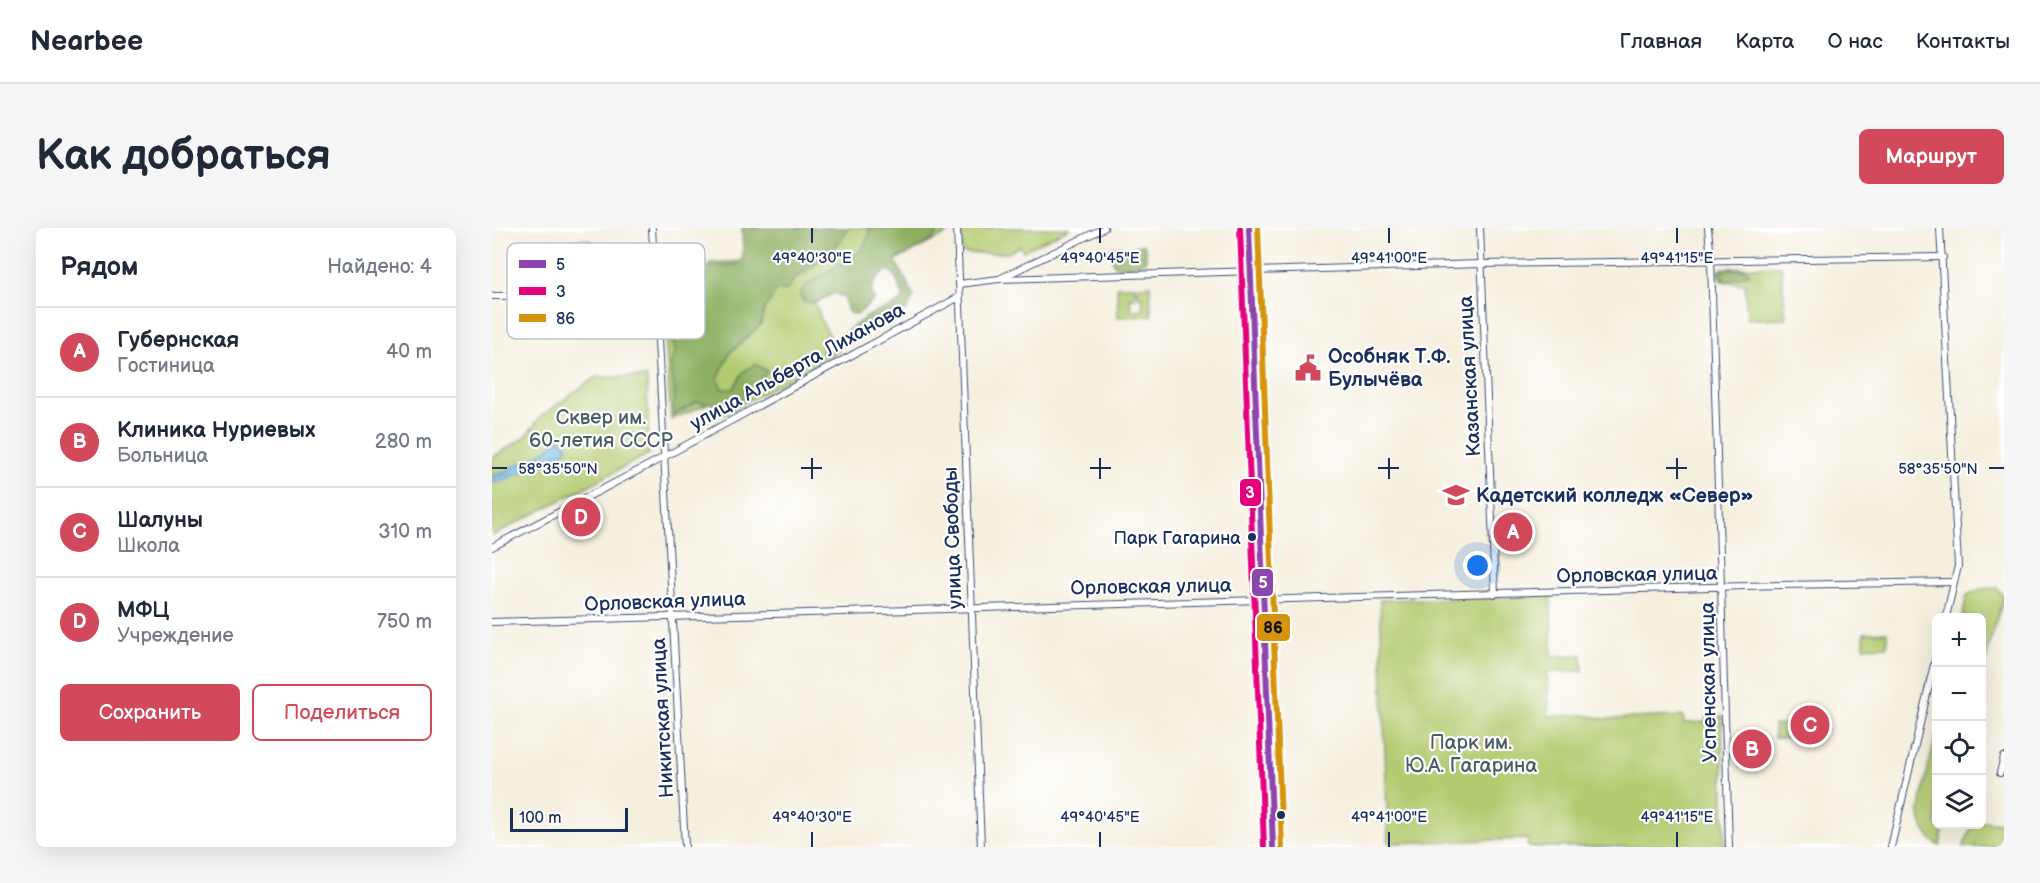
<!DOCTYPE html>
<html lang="ru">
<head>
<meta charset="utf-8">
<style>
	body { margin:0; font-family:"Balsamiq Sans",sans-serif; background:#f6f6f7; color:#1f2937 }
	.controls { position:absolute; right:18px; bottom:18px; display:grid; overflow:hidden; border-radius:9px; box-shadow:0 6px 24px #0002 }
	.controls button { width:54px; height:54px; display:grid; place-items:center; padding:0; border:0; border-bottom:2px solid #e0e1e3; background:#fff; color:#1f2937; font:30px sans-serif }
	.scale { position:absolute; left:18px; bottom:15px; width:118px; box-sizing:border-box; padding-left:6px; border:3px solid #1b2f5e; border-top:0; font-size:16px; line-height:21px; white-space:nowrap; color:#1b2f5e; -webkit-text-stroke:4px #fff; paint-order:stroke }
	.you { position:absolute; left:986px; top:338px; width:21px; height:21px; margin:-15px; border:4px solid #fff; border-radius:50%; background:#1a73e8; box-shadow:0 0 0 9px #1a73e833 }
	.badge { display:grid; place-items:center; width:39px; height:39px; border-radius:50%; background:#d1495b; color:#fff; font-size:20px; font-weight:700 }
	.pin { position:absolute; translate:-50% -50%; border:3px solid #fff; box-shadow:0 2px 6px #0006 }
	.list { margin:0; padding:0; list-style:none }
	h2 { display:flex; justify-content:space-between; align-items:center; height:78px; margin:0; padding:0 24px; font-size:26px }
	h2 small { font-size:20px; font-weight:400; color:#747a83 }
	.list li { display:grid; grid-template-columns:39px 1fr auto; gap:18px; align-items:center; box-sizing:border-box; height:90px; padding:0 24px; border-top:2px solid #e0e1e3 }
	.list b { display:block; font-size:22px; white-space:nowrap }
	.list p { margin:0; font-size:20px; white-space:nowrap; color:#747a83 }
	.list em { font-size:20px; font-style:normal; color:#747a83 }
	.actions { display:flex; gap:12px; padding:18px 24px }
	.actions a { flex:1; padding:14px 0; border:2px solid #d1495b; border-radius:9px; text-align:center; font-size:21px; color:#d1495b }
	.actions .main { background:#d1495b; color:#fff }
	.icon { flex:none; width:33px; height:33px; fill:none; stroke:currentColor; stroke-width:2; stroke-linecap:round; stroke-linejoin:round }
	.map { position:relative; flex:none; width:1512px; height:619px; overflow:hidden; border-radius:9px }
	header { display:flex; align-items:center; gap:36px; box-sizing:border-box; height:84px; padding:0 30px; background:#fff; border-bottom:2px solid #e0e1e3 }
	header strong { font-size:28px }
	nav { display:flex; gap:33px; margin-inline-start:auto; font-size:21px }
	.intro { display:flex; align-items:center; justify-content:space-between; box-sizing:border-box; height:144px; padding:0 36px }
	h1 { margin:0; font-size:42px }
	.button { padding:15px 27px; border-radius:9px; background:#d1495b; color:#fff; font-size:21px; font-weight:700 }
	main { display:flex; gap:36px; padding:0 36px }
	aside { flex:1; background:#fff; border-radius:9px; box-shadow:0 6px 24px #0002 }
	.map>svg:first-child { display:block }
</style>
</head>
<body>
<header>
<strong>Nearbee</strong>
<nav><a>Главная</a><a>Карта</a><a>О нас</a><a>Контакты</a></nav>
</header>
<div class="intro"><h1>Как добраться</h1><a class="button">Маршрут</a></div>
<main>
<aside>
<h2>Рядом<small>Найдено: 4</small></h2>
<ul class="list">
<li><span class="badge">A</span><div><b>Губернская</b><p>Гостиница</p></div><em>40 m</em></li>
<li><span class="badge">B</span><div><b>Клиника Нуриевых</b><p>Больница</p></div><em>280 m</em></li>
<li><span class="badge">C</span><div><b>Шалуны</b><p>Школа</p></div><em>310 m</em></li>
<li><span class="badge">D</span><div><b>МФЦ</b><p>Учреждение</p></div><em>750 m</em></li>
</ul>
<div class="actions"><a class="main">Сохранить</a><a>Поделиться</a></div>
</aside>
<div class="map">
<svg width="1512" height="619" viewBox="0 0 1512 619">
	<rect width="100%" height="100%" fill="#fff"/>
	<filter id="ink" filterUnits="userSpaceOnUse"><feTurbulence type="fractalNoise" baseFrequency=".0167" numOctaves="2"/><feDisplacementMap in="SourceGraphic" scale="12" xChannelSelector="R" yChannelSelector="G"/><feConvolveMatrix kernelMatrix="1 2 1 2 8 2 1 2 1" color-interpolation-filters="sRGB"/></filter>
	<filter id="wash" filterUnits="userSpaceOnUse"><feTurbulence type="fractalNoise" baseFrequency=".008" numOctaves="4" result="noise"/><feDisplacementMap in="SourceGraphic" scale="24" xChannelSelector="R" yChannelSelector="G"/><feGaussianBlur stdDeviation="1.35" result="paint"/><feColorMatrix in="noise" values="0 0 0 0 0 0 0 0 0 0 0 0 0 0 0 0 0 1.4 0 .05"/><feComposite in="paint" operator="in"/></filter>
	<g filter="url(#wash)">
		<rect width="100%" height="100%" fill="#f5efde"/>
		<g fill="#b3cb70" stroke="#677d67" stroke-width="1.5">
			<polygon points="252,0 456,0 456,5 323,75 331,96 347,123 230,187 219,174 179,192 172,96 212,94 221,89 217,35 254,33"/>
			<polygon points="469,0 578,0 531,23 528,18 516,25 470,25"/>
			<polygon points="1289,38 1294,90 1255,91 1253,56 1229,53 1228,48 1225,44 1230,40"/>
			<polygon points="658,57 659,88 626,89 625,58 643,58 643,70 638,70 639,82 650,82 651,70 646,69 646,58"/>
			<polygon points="104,149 155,149 157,226 0,308 0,230 34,208 50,187"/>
			<polygon points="1505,360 1512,369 1502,399 1490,449 1490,389 1470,389 1475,367 1488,361"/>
			<polygon points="1059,368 1060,428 1090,427 1091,443 1056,444 1057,488 1092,487 1113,491 1191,488 1192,495 1214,494 1214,489 1230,488 1233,619 1036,619 1036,611 896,615 888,372"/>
			<polygon points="1395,404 1395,418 1372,419 1372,405"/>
			<polygon points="1299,496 1299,510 1282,510 1282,497"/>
			<path d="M1444 506V596L1452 597 1448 618C1437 611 1430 601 1428 588 1426 577 1441 521 1444 506Z"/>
			<polygon points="1490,593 1510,595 1509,619 1471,619 1481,597 1490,596"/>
		</g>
		<g fill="#8eaf62" stroke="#546f60" stroke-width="1.5">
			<path d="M250 0H357C349 13 336 27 324 36 309 48 305 45 295 62H285L272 81 269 96 237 126 226 151 230 161H241L251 144 263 136 275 143 266 157 248 172 224 176 205 174 181 188 182 161 178 139 183 120 175 104 178 96 199 95 206 89C206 77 207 66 199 56H190L180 61C174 56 171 51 172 43L244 36 251 30Z"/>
			<path d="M376 0H448C442 17 418 24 403 32L422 68 415 82 345 120 338 127 332 128 329 124 334 115C352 110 362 96 378 87 391 80 401 82 412 70L402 46 396 42C387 48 382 53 379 63L383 71 365 87 356 84 352 69 341 65 323 75 312 74 308 67 313 58 370 22 378 4Z"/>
			<polygon points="91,11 100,13 104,21 72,23 71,20 76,14"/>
			<path d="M650 16 653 19 654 32C647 41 633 40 623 38L620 33 619 20 628 18 636 21Z"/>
			<polygon points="1244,40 1256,42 1257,46 1234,54 1231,53 1233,50 1228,46 1229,43"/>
		</g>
		<path fill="#66b4e0" stroke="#40729f" stroke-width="1.5" d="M68 210 76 219 73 224 11 253 2 255 1 249C7 244 13 246 18 240L52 224Z"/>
	</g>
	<g filter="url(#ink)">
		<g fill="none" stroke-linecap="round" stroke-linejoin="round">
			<g stroke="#3c4c71" stroke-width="8">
				<g id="minor">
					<polyline points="160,0 193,619"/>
					<polyline points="465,0 489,619"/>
					<polyline points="988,0 1003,366"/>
					<polyline points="1216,0 1219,32 1237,619"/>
					<polyline points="1448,0 1466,338 1454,389"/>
					<polyline points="507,51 989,36 1451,29"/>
					<polyline points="467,56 507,51 612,0"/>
					<polyline points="0,68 164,66"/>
					<polyline points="0,319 172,229 467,69"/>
					<polyline points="0,394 1289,357 1462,354"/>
					<polyline points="1508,545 1512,529"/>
					<polyline points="1399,619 1444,428"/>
				</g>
			</g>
			<g stroke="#3c4c71" stroke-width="13">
				<polyline id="primary" points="757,0 781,619"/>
			</g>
			<use href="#minor" stroke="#fff" stroke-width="6"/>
			<use href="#primary" stroke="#fff" stroke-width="10"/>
			<g stroke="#fff" stroke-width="10">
				<polyline id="bus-1" points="757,0 781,619"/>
			</g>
			<g stroke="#fff" stroke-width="10">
				<polyline id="bus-2" points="748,0 772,619"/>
			</g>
			<g stroke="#fff" stroke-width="10">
				<polyline id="bus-3" points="766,0 790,619"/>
			</g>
			<use href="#bus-1" stroke="#8e44ad" stroke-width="6"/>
			<use href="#bus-2" stroke="#e5007d" stroke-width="6"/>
			<use href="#bus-3" stroke="#d6940e" stroke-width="6"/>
		</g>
	</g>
	<path fill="none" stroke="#1b2f5e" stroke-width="2" d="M320 0V15M608 0V15M897 0V15M1185 0V15M320 230V251M608 230V251M897 230V251M1185 230V251M0 240H15M309 240H330M598 240H619M886 240H907M1174 240H1195M1497 240H1512M320 604V619M608 604V619M897 604V619M1185 604V619"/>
	<defs>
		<g id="civic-bare" transform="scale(2.07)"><path d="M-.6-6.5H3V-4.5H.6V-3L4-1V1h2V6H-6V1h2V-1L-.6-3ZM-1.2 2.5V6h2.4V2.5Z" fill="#d1495b" stroke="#fff" stroke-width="2.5" paint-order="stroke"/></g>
		<g id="university-bare" transform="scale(2.07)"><path d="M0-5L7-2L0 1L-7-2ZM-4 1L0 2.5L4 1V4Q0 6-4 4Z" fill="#d1495b" stroke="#fff" stroke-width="2.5" paint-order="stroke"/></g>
	</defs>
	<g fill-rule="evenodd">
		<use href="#civic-bare" x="816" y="140"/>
		<use href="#university-bare" x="964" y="267"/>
	</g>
	<g fill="#1b2f5e" stroke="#fff" stroke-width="2">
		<circle cx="760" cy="309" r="5"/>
		<circle cx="789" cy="587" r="5"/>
	</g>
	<g text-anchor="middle" stroke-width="4.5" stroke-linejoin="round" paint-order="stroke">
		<g font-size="18" fill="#1b2f5e" stroke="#fff" text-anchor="end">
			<text x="749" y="316">Парк Гагарина</text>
		</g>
		<g font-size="20" font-weight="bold" fill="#1b2f5e" stroke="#fff" text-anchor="start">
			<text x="836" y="135">Особняк Т.Ф.<tspan x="836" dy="23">Булычёва</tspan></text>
			<text x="984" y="274">Кадетский колледж «Север»</text>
		</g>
		<g font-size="20" fill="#1b2f5e" stroke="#fff">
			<text transform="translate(305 138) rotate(-29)" y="7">улица Альберта Лиханова</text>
			<text transform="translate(977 148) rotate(-93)" y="7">Казанская улица</text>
			<text transform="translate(460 310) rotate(-92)" y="7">улица Свободы</text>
			<text transform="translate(1145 346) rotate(-1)" y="7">Орловская улица</text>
			<text transform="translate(659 358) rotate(-1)" y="7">Орловская улица</text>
			<text transform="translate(173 373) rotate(-2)" y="7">Орловская улица</text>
			<text transform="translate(1216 454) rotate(-91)" y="7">Успенская улица</text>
			<text transform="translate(170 490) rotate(-93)" y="7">Никитская улица</text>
		</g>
		<g font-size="20" fill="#495e63" stroke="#fff">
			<text x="109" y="196">Сквер им.<tspan x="109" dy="23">60-летия СССР</tspan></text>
			<text x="979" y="521">Парк им.<tspan x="979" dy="23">Ю.А. Гагарина</tspan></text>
		</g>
	</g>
	<rect x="15" y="15" width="198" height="96" rx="9" fill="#fff" stroke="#bbc1cf" stroke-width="1.5"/>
	<rect x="27" y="32" width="27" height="8" fill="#8e44ad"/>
	<rect x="27" y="59" width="27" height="8" fill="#e5007d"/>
	<rect x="27" y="86" width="27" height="8" fill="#d6940e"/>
	<g font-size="16" fill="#1b2f5e">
		<text x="64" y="42">5</text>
		<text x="64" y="69">3</text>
		<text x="64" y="96">86</text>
	</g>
	<g font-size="15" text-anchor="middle" fill="#1b2f5e" stroke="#fff" stroke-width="4.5" stroke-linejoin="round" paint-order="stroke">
		<text x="320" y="35">49°40'30"E</text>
		<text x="608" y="35">49°40'45"E</text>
		<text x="897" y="35">49°41'00"E</text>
		<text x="1185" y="35">49°41'15"E</text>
		<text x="66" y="246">58°35'50"N</text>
		<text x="1446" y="246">58°35'50"N</text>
		<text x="320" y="594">49°40'30"E</text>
		<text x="608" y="594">49°40'45"E</text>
		<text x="897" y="594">49°41'00"E</text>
		<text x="1185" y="594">49°41'15"E</text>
	</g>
	<g stroke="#fff" stroke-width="2">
		<rect x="747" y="250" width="23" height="29" rx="6" fill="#e5007d"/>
		<rect x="759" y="340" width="23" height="29" rx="6" fill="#8e44ad"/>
		<rect x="764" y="385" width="35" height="29" rx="6" fill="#d6940e"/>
	</g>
	<g font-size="16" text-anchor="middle" font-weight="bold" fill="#fff">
		<text x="758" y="270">3</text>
		<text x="771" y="360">5</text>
	</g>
	<g font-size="16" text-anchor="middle" font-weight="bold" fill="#111">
		<text x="781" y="405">86</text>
	</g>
</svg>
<div class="controls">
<button>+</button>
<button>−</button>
<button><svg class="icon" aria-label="locate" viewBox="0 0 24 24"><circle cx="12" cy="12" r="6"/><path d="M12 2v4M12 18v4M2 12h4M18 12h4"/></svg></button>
<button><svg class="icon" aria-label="layers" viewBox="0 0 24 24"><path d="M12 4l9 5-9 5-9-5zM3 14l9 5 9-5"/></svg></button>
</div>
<div class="scale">100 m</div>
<div class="you"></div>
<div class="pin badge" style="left:1021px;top:304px">A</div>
<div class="pin badge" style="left:1260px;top:521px">B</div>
<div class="pin badge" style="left:1318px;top:497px">C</div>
<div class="pin badge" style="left:89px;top:289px">D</div>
</div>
</main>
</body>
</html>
